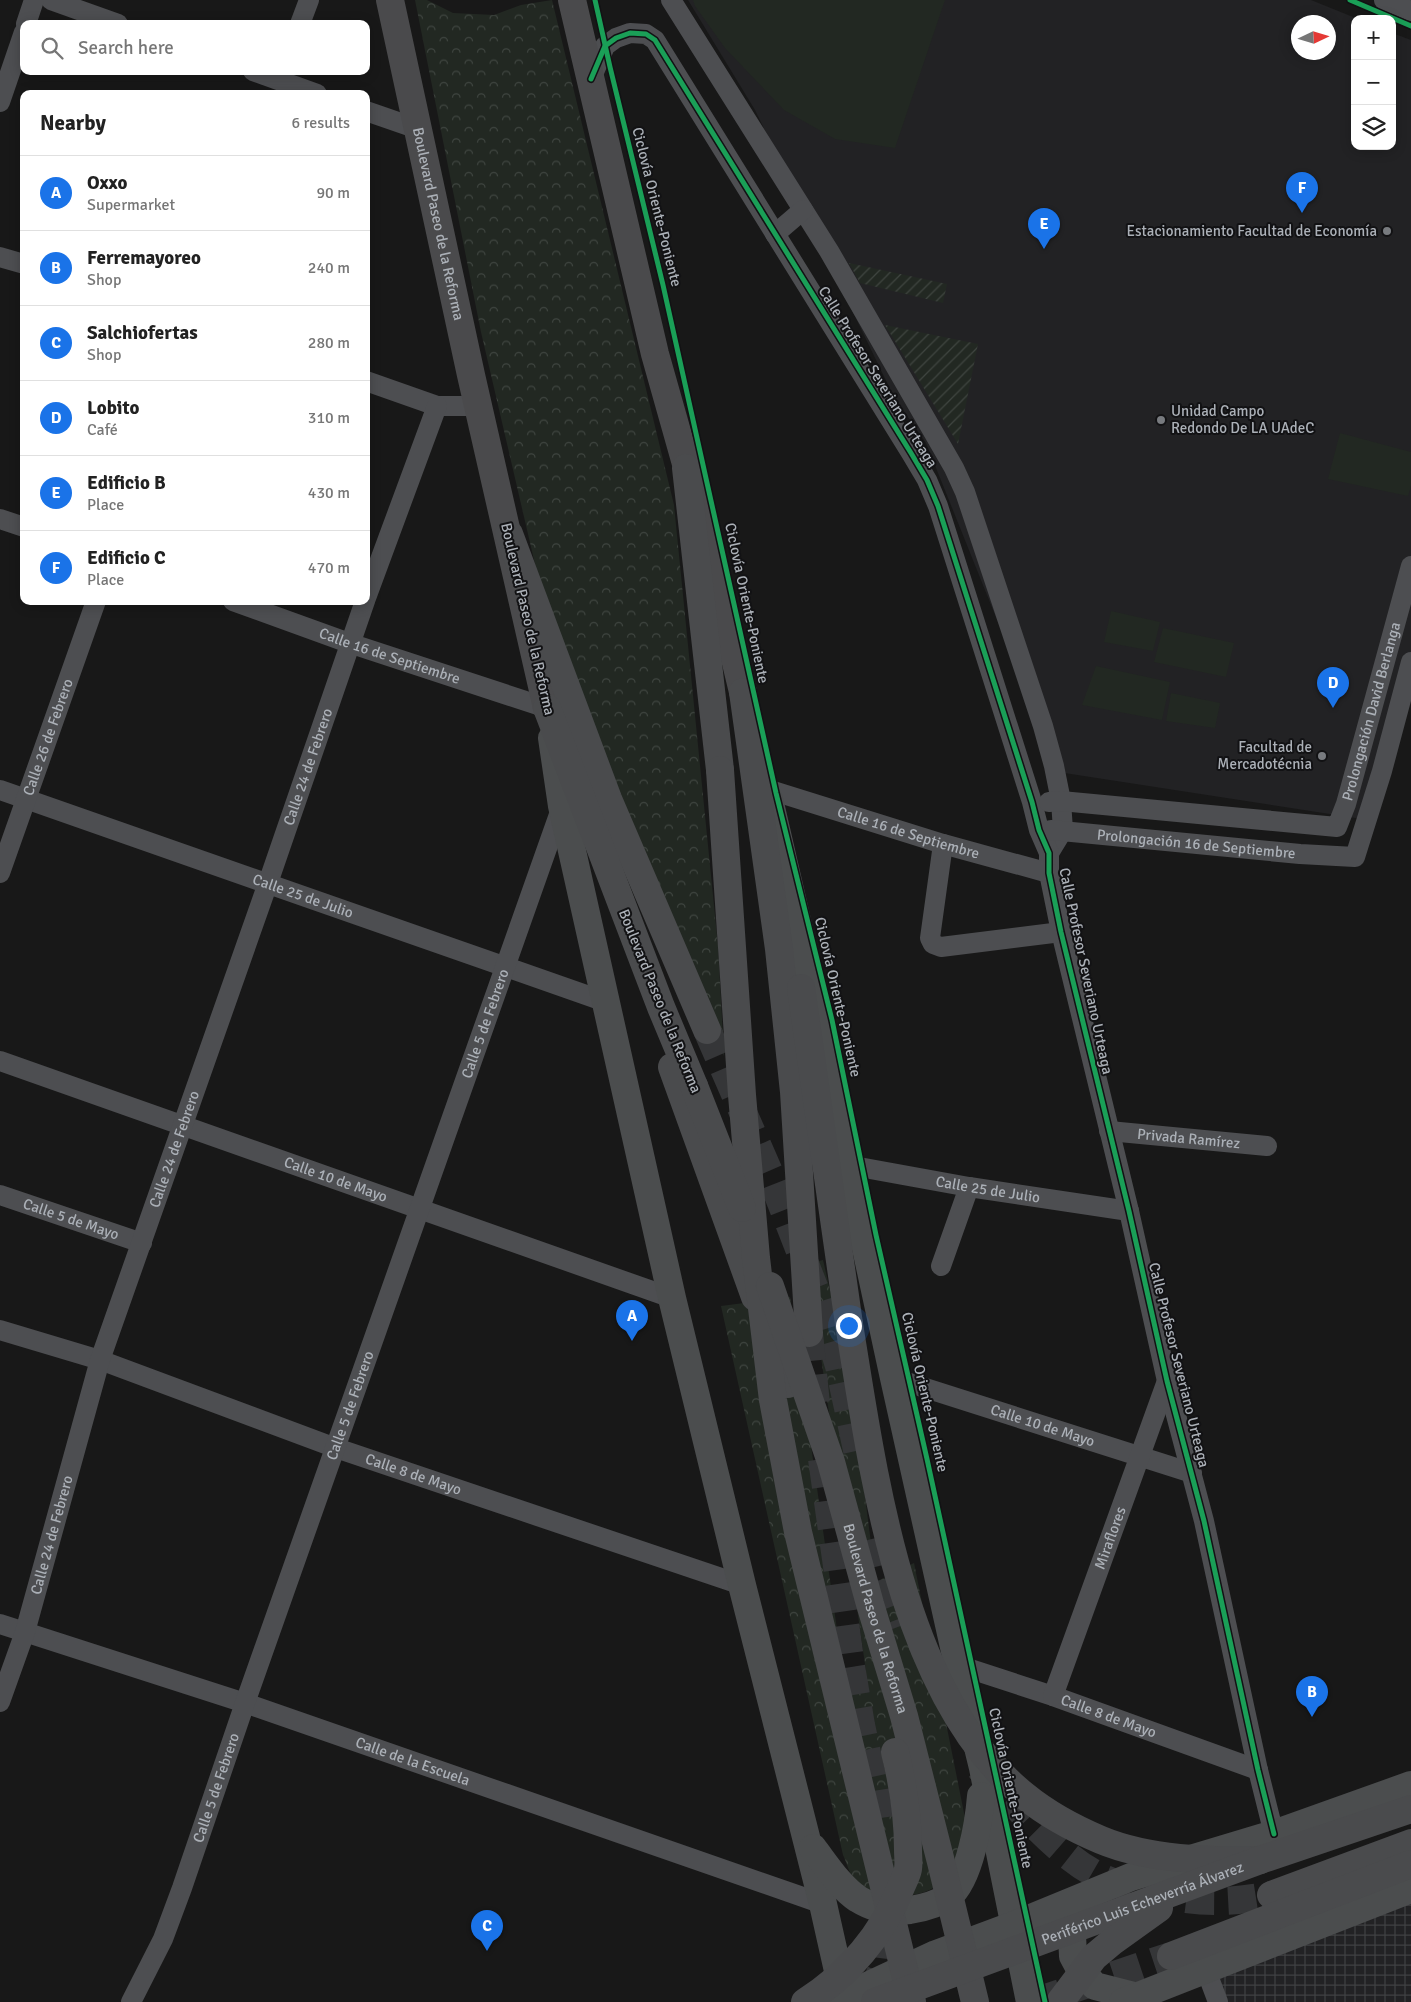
<!DOCTYPE html>
<html lang="en">
<head>
<meta charset="utf-8">
<style>
	body { margin:0; font-family:Signika,sans-serif; background:#f2f2f2; color:#222 }
	.controls { position:absolute; right:15px; top:15px; display:grid; overflow:hidden; border-radius:10px; box-shadow:0 2px 12px #0003 }
	.controls button { width:45px; height:45px; display:grid; place-items:center; padding:0; border:0; border-bottom:1px solid #e0e0e0; background:#fff; color:#222; font:25px sans-serif }
	.compass { position:absolute; left:1291px; top:15px; width:45px; height:45px; border-radius:50%; background:#fff; box-shadow:0 2px 12px #0003; rotate:86deg }
	.you { position:absolute; left:848px; top:1325px; width:18px; height:18px; margin:-12px; border:4px solid #fff; border-radius:50%; background:#1a73e8; box-shadow:0 0 0 8px #1a73e833 }
	.badge { display:grid; place-items:center; width:32px; height:32px; border-radius:50%; background:#1a73e8; color:#fff; font-size:16px; font-weight:700 }
	.pin { position:absolute; translate:-50% -41px; filter:drop-shadow(0 1px 2px #0008) }
	.pin::after { content:''; position:absolute; top:26px; width:18px; height:15px; background:inherit; clip-path:polygon(0 0,100% 0,50% 100%) }
	.list { margin:0; padding:0; list-style:none }
	h2 { display:flex; justify-content:space-between; align-items:center; height:65px; margin:0; padding:0 20px; font-size:21px }
	h2 small { font-size:16px; font-weight:400; color:#767676 }
	.list li { display:grid; grid-template-columns:32px 1fr auto; gap:15px; align-items:center; box-sizing:border-box; height:75px; padding:0 20px; border-top:1px solid #e0e0e0 }
	.list b { display:block; font-size:19px; white-space:nowrap }
	.list p { margin:0; font-size:16px; white-space:nowrap; color:#767676 }
	.list em { font-size:16px; font-style:normal; color:#767676 }
	.icon { flex:none; width:28px; height:28px; fill:none; stroke:currentColor; stroke-width:2; stroke-linecap:round; stroke-linejoin:round }
	.map { position:relative; flex:none; width:1411px; height:2002px; overflow:hidden }
	.search { position:absolute; background:#fff; box-shadow:0 2px 12px #0003; left:20px; top:20px; width:350px; height:55px; display:flex; align-items:center; gap:12px; box-sizing:border-box; padding:0 18px; border-radius:10px; color:#767676; font-size:19px }
	.panel { position:absolute; background:#fff; box-shadow:0 2px 12px #0003; left:20px; top:90px; width:350px; height:515px; border-radius:10px }
	.map>svg:first-child { display:block }
</style>
</head>
<body>
<div class="map">
<svg width="1411" height="2002" viewBox="0 0 1411 2002">
	<defs>
		<pattern id="industrial-grid" width="8" height="8" patternUnits="userSpaceOnUse" patternTransform="scale(1.25)"><rect width="8" height="8" fill="#222224"/><path d="M0 4h8M4 0v8" fill="none" stroke="#3f4042"/></pattern>
		<pattern id="park-crowns" width="20" height="18" patternUnits="userSpaceOnUse" patternTransform="scale(1.25)"><rect width="20" height="18" fill="#222822"/><path d="M2 6a3 3 0 1 1 6 0M12 15a3 3 0 1 1 6 0" fill="none" stroke="#3f4540"/></pattern>
		<pattern id="garden-furrows" width="10" height="10" patternUnits="userSpaceOnUse" patternTransform="scale(1.25)"><rect width="10" height="10" fill="#222822"/><path d="M-1 1l2-2M0 10L10 0M9 11l2-2" fill="none" stroke="#3f4540"/></pattern>
	</defs>
	<rect width="100%" height="100%" fill="#181818"/>
	<path fill="#222224" fill-rule="evenodd" d="M688 0H1311L1358 19H1355V146H1392V33L1411 40V689L1375 821 1058 772 926 443 894 397 755 110ZM1298 22H1328V52H1298Z"/>
	<polygon fill="url(#industrial-grid)" points="1411,1899 1411,2002 1226,2002 1216,1972"/>
	<g fill="url(#park-crowns)">
		<polygon points="415,0 427,0 453,13 494,15 521,5 552,0 674,505 718,946 724,1056 612,800 545,607 481,332"/>
		<path d="M823 1260 849 1373 876 1582 914 1563 965 1818C961 1838 960 1862 945 1879 926 1901 878 1901 857 1882 850 1877 847 1863 843 1855L721 1306 790 1297 843 1672 866 1671 821 1357 812 1263Z"/>
	</g>
	<g fill="url(#garden-furrows)">
		<polygon points="849,263 947,284 943,303 860,283"/>
		<polygon points="885,325 978,344 958,444"/>
	</g>
	<g fill="#222822">
		<polygon points="693,0 945,0 895,148 835,139 784,110 725,48 695,6"/>
		<polygon points="1340,433 1411,452 1411,486 1408,496 1328,479"/>
		<polygon points="1111,611 1160,622 1153,651 1104,642"/>
		<polygon points="1163,628 1234,643 1226,677 1154,662"/>
		<polygon points="1096,666 1170,682 1162,720 1082,705"/>
		<polygon points="1171,693 1220,703 1215,728 1166,721"/>
	</g>
	<g fill="none" stroke-linecap="round" stroke-linejoin="round">
		<g stroke="#353638" stroke-width="28" stroke-dasharray="28 14" stroke-linecap="butt">
			<polyline points="707,1030 769,1172 818,1297 839,1366 860,1464"/>
			<polyline points="809,1333 816,1404"/>
			<polyline points="822,1459 851,1666 861,1725 875,1790 881,1831"/>
			<polyline points="876,1538 886,1581 903,1625"/>
			<path d="M980 1768C991 1782 1004 1795 1017 1807 1041 1832 1068 1860 1099 1876 1115 1884 1133 1888 1150 1892 1195 1903 1225 1904 1271 1895"/>
			<polyline points="870,1998 882,1969 888,1923 887,1911"/>
			<polyline points="1034,2002 1171,1956"/>
		</g>
		<g stroke="#4d4e51" stroke-width="20">
			<polyline points="51,0 118,24"/>
			<polyline points="671,0 829,251 954,468 965,492 1043,726 1054,766 1061,801 1063,830 1049,853"/>
			<polyline points="1384,0 1411,11"/>
			<polyline points="26,24 34,0"/>
			<polyline points="300,24 309,0"/>
			<polyline points="253,71 317,94"/>
			<polyline points="591,79 605,46 616,38 630,33 646,34 655,40 911,453 927,480 938,506 1032,802 1039,830 1049,853 1049,873 1061,932 1129,1211 1167,1381 1204,1521 1258,1770 1274,1834"/>
			<polyline points="0,102 24,32"/>
			<polyline points="366,111 418,129"/>
			<polyline points="775,234 803,210"/>
			<polyline points="0,257 24,264"/>
			<polyline points="366,381 437,406 478,406"/>
			<polyline points="0,519 24,527"/>
			<polyline points="366,598 437,406"/>
			<path id="s1" d="M233 601 349 643 547 708"/>
			<path id="s2" d="M767 789 943 844 1049 873"/>
			<path id="s3" d="M0 790 606 1002"/>
			<path id="s4" d="M1049 802 1061 801 1337 827 1346 804 1411 566"/>
			<path id="s5" d="M1051 830 1300 854 1355 857 1382 771 1411 662"/>
			<polyline points="943,844 930,938 933,944 941,947 1061,932"/>
			<path id="s6" d="M0 873 96 601"/>
			<path id="s7" d="M0 1061 672 1298"/>
			<path id="s8" d="M1109 1131 1267 1146"/>
			<path id="s9" d="M848 1165 969 1187 1129 1211"/>
			<path id="s10" d="M0 1195 142 1243"/>
			<polyline points="941,1266 969,1187"/>
			<path id="s11" d="M0 1330 100 1360 336 1448 742 1585"/>
			<path id="s12" d="M894 1378 1192 1473"/>
			<path id="s13" d="M0 1624 245 1703 823 1904"/>
			<path id="s14" d="M958 1665 1053 1696 1258 1770"/>
			<path id="s15" d="M1053 1696 1167 1381"/>
			<path id="s16" d="M0 1702 25 1632 100 1360 268 883 365 601"/>
			<polyline points="1206,1970 1218,2002"/>
			<path id="s17" d="M131 2002 163 1939 182 1888 245 1703 562 806"/>
		</g>
		<g stroke="#4b4d4e" stroke-width="28">
			<polyline points="552,738 562,806 672,1298 742,1585 823,1904 845,2002"/>
			<polyline points="769,799 813,990 848,1165 894,1378 958,1665 983,1768 1030,2002"/>
			<path d="M813 1848C826 1865 840 1887 858 1899 874 1909 892 1912 910 1910 923 1908 938 1904 949 1896 970 1879 979 1821 981 1796"/>
			<polyline points="1082,1910 1072,1935 1073,1956 1082,1973 1095,1986 1138,1997"/>
			<polyline points="833,2002 936,1954 1014,1925 1131,1877 1274,1834 1411,1785"/>
			<polyline points="1123,2002 1411,1889"/>
		</g>
		<g stroke="#4a4a4c" stroke-width="28">
			<path id="s18" d="M390 0 471 375 547 708"/>
			<polyline points="572,0 655,354 701,517 743,692"/>
		</g>
		<g stroke="#4a4b4d" stroke-width="28">
			<polyline points="686,468 720,770"/>
			<polyline points="509,534 608,799 707,1030"/>
			<polyline points="743,692 779,949 794,1092 809,1333"/>
			<polyline points="547,708 661,1007 694,1086"/>
			<polyline points="801,988 849,1324"/>
			<polyline points="672,1067 755,1297"/>
			<polyline points="770,1337 788,1384"/>
			<polyline points="1271,1895 1411,1843"/>
			<polyline points="1171,1956 1411,1864"/>
		</g>
		<g stroke="#4a4b4d" stroke-width="28">
			<polyline points="720,770 742,1095 756,1258 773,1400 798,1532 912,2002"/>
			<polyline points="694,1086 742,1208"/>
			<path id="s19" d="M770 1286 831 1462 870 1604 904 1716 941 1862 975 2002"/>
			<path d="M849 1324C873 1472 901 1696 1025 1796 1047 1814 1075 1829 1101 1840 1149 1860 1209 1861 1260 1860"/>
			<path d="M805 2002C848 1975 883 1934 901 1887 903 1882 907 1875 908 1869 909 1863 908 1856 908 1850 908 1818 903 1784 895 1752"/>
			<path id="s20" d="M875 2002 1260 1860 1411 1809"/>
			<polyline points="1060,2002 1094,1957 1113,1941 1159,1908"/>
		</g>
		<g stroke="#121214" stroke-width="8">
			<g id="cycleway">
				<polyline points="595,0 610,67 663,285 776,793 832,1020 876,1235 927,1459 1045,2002"/>
				<polyline points="1350,0 1411,26"/>
				<polyline points="591,79 605,46 616,38 630,33 646,34 655,40 911,453 927,480 938,506 1032,802 1039,830 1049,853 1049,873 1061,932 1129,1211 1167,1381 1204,1521 1258,1770 1274,1834"/>
			</g>
		</g>
		<use href="#cycleway" stroke="#1a9f57" stroke-width="5"/>
	</g>
	<g fill="#787b7f" stroke="#121214" stroke-width="2">
		<circle cx="1387" cy="231" r="5"/>
		<circle cx="1161" cy="420" r="5"/>
		<circle cx="1322" cy="756" r="5"/>
	</g>
	<g text-anchor="middle" stroke-width="4" stroke-linejoin="round" paint-order="stroke">
		<g font-size="15" fill="#abb0b7" stroke="#121214">
			<text transform="translate(657 207) rotate(76)" y="5">Ciclovía Oriente-Poniente</text>
			<text dy="5" stroke="none"><textPath href="#s18" startOffset="229">Boulevard Paseo de la Reforma</textPath></text>
			<text transform="translate(878 377) rotate(58)" y="5">Calle Profesor Severiano Urteaga</text>
			<text transform="translate(747 603) rotate(78)" y="5">Ciclovía Oriente-Poniente</text>
			<text transform="translate(528 619) rotate(77)" y="5">Boulevard Paseo de la Reforma</text>
			<text dy="5" stroke="none"><textPath href="#s1" startOffset="166">Calle 16 de Septiembre</textPath></text>
			<text dy="5" stroke="none"><textPath href="#s4" startOffset="410">Prolongación David Berlanga</textPath></text>
			<text dy="5" stroke="none"><textPath href="#s6" startOffset="144">Calle 26 de Febrero</textPath></text>
			<text dy="5" stroke="none"><textPath href="#s16" startOffset="985">Calle 24 de Febrero</textPath></text>
			<text dy="5" stroke="none"><textPath href="#s2" startOffset="148">Calle 16 de Septiembre</textPath></text>
			<text dy="5" stroke="none"><textPath href="#s5" startOffset="146">Prolongación 16 de Septiembre</textPath></text>
			<text dy="5" stroke="none"><textPath href="#s3" startOffset="321">Calle 25 de Julio</textPath></text>
			<text transform="translate(1086 971) rotate(78)" y="5">Calle Profesor Severiano Urteaga</text>
			<text transform="translate(838 997) rotate(77)" y="5">Ciclovía Oriente-Poniente</text>
			<text transform="translate(660 1001) rotate(68)" y="5">Boulevard Paseo de la Reforma</text>
			<text dy="5" stroke="none"><textPath href="#s17" startOffset="1041">Calle 5 de Febrero</textPath></text>
			<text dy="5" stroke="none"><textPath href="#s8" startOffset="80">Privada Ramírez</textPath></text>
			<text dy="5" stroke="none"><textPath href="#s16" startOffset="580">Calle 24 de Febrero</textPath></text>
			<text dy="5" stroke="none"><textPath href="#s7" startOffset="356">Calle 10 de Mayo</textPath></text>
			<text dy="5" stroke="none"><textPath href="#s9" startOffset="142">Calle 25 de Julio</textPath></text>
			<text dy="5" stroke="none"><textPath href="#s10" startOffset="75">Calle 5 de Mayo</textPath></text>
			<text transform="translate(1179 1365) rotate(76)" y="5">Calle Profesor Severiano Urteaga</text>
			<text transform="translate(925 1392) rotate(77)" y="5">Ciclovía Oriente-Poniente</text>
			<text dy="5" stroke="none"><textPath href="#s17" startOffset="636">Calle 5 de Febrero</textPath></text>
			<text dy="5" stroke="none"><textPath href="#s12" startOffset="156">Calle 10 de Mayo</textPath></text>
			<text dy="5" stroke="none"><textPath href="#s11" startOffset="438">Calle 8 de Mayo</textPath></text>
			<text dy="5" stroke="none"><textPath href="#s16" startOffset="175">Calle 24 de Febrero</textPath></text>
			<text dy="5" stroke="none"><textPath href="#s15" startOffset="168">Miraflores</textPath></text>
			<text dy="5" stroke="none"><textPath href="#s19" startOffset="349">Boulevard Paseo de la Reforma</textPath></text>
			<text dy="5" stroke="none"><textPath href="#s14" startOffset="159">Calle 8 de Mayo</textPath></text>
			<text dy="5" stroke="none"><textPath href="#s13" startOffset="435">Calle de la Escuela</textPath></text>
			<text dy="5" stroke="none"><textPath href="#s17" startOffset="231">Calle 5 de Febrero</textPath></text>
			<text transform="translate(1011 1788) rotate(78)" y="5">Ciclovía Oriente-Poniente</text>
			<text dy="5" stroke="none"><textPath href="#s20" startOffset="285">Periférico Luis Echeverría Álvarez</textPath></text>
		</g>
		<g font-size="15" fill="#abb0b7" stroke="#121214" text-anchor="end">
			<text x="1377" y="236">Estacionamiento Facultad de Economía</text>
			<text x="1171" y="416" text-anchor="start">Unidad Campo<tspan x="1171" dy="17">Redondo De LA UAdeC</tspan></text>
			<text x="1312" y="752">Facultad de<tspan x="1312" dy="17">Mercadotécnia</tspan></text>
		</g>
	</g>
</svg>
<div class="controls">
<button>+</button>
<button>−</button>
<button><svg class="icon" aria-label="layers" viewBox="0 0 24 24"><path d="M12 4l9 5-9 5-9-5zM3 14l9 5 9-5"/></svg></button>
</div>
<svg class="compass" viewBox="-18 -18 36 36"><path d="M0-13l5 13h-10z" fill="#e53935"/><path d="M0 13l5-13h-10z" fill="#767676"/></svg>
<div class="you"></div>
<div class="pin badge" style="left:632px;top:1341px">A</div>
<div class="pin badge" style="left:1312px;top:1717px">B</div>
<div class="pin badge" style="left:487px;top:1951px">C</div>
<div class="pin badge" style="left:1333px;top:708px">D</div>
<div class="pin badge" style="left:1044px;top:249px">E</div>
<div class="pin badge" style="left:1302px;top:213px">F</div>
<div class="search"><svg class="icon" aria-label="search" viewBox="0 0 24 24"><circle cx="10" cy="10" r="6"/><path d="M15 15l6 6"/></svg>Search here</div>
<section class="panel">
<h2>Nearby<small>6 results</small></h2>
<ul class="list">
<li><span class="badge">A</span><div><b>Oxxo</b><p>Supermarket</p></div><em>90 m</em></li>
<li><span class="badge">B</span><div><b>Ferremayoreo</b><p>Shop</p></div><em>240 m</em></li>
<li><span class="badge">C</span><div><b>Salchiofertas</b><p>Shop</p></div><em>280 m</em></li>
<li><span class="badge">D</span><div><b>Lobito</b><p>Café</p></div><em>310 m</em></li>
<li><span class="badge">E</span><div><b>Edificio B</b><p>Place</p></div><em>430 m</em></li>
<li><span class="badge">F</span><div><b>Edificio C</b><p>Place</p></div><em>470 m</em></li>
</ul>
</section>
</div>
</body>
</html>
